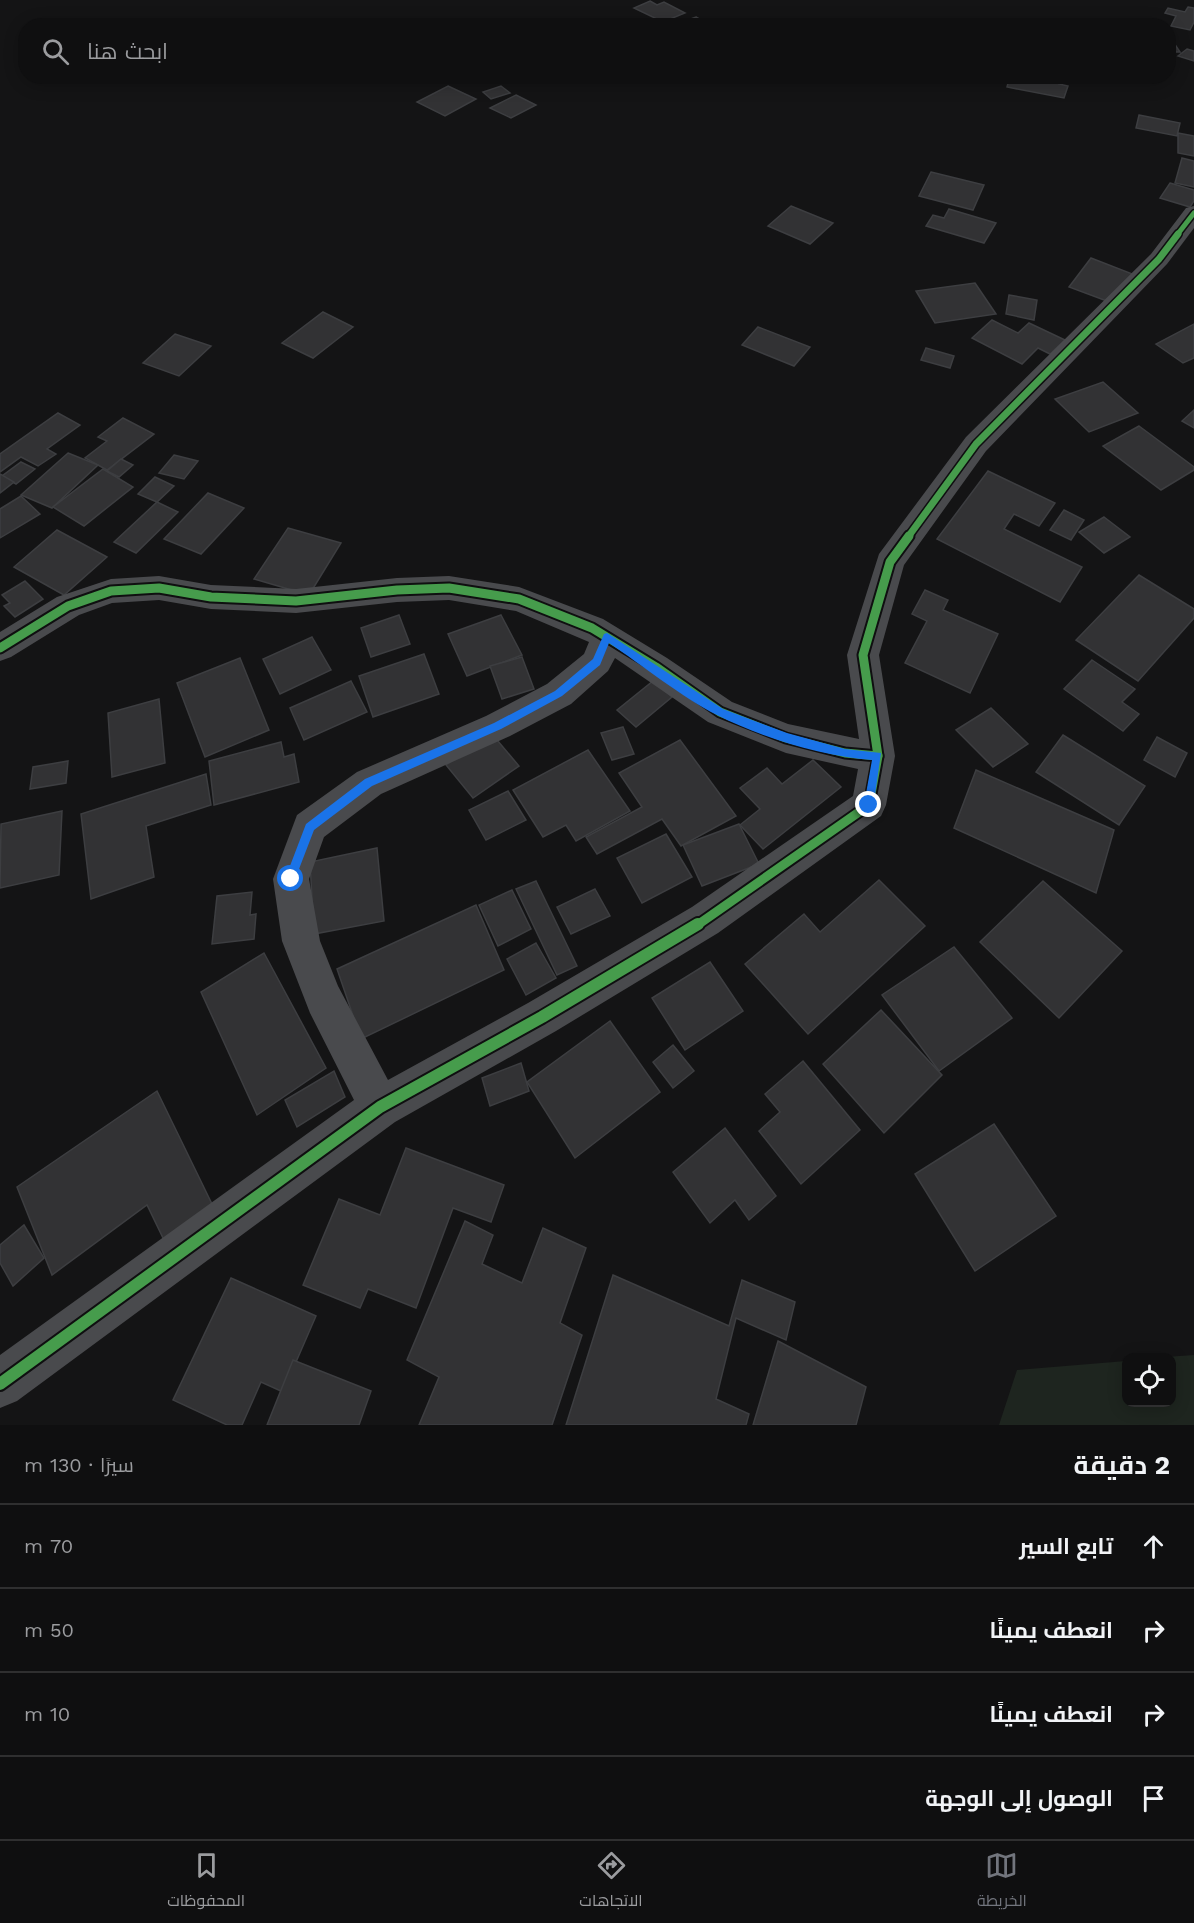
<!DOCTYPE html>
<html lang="ar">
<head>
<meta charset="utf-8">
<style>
	body { margin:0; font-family:"Work Sans",Cairo,sans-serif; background:#1d1d1e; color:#f1f3f6; direction:rtl }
	.controls { position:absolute; right:18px; bottom:18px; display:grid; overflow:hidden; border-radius:12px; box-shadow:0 3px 15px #0003 }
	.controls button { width:54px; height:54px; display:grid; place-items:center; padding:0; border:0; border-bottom:2px solid #2f2f30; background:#0f0f10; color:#f1f3f6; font:30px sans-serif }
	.stop { position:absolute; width:18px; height:18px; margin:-14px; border:4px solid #1a73e8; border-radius:50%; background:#fff }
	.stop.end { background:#1a73e8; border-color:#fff; box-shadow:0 2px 6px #0008 }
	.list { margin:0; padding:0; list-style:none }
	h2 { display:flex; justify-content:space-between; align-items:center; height:78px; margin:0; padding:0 24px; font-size:26px }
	h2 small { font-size:20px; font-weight:400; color:#9b9c9f }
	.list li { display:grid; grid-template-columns:39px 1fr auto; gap:18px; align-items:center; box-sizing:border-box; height:84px; padding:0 24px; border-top:2px solid #2f2f30 }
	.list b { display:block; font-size:22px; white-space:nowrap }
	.list em { font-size:20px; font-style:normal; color:#9b9c9f }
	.icon { flex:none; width:33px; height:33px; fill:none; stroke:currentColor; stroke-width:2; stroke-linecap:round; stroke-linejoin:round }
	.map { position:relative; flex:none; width:1194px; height:1425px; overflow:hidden; direction:ltr }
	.search { position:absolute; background:#0f0f10; box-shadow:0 3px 15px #0003; left:18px; right:18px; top:18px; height:66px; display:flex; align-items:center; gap:15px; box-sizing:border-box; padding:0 21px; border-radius:24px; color:#9b9c9f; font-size:22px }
	.sheet { height:414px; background:#0f0f10 }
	nav { display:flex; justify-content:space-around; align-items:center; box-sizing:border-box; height:84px; border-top:2px solid #2f2f30; background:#0f0f10; font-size:16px; color:#9b9c9f }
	nav a { display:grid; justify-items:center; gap:3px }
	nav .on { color:#72757d }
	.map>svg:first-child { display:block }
</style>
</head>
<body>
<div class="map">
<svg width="1194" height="1425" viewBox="0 0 1194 1425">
	<rect width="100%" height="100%" fill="#141415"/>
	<polygon fill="#1e251f" points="1194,1355 1194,1425 999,1425 1017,1370 1126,1361 1126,1402 1172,1402 1172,1358 1165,1357"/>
	<g fill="#323234" stroke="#3d3e41" stroke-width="1.5">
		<polygon points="650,1 657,5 664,2 685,13 663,22 634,8"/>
		<polygon points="1188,7 1194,8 1194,22 1190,30 1171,26 1176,16 1165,13 1168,8 1185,12"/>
		<polygon points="696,17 711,26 671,26"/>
		<polygon points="1168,43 1174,43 1180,52 1168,52"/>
		<polygon points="1187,49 1194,51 1194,61 1178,56"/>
		<polygon points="1010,76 1061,76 1059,84 1068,86 1064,98 1007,87"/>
		<polygon points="1122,76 1146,76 1148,83 1125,82"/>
		<polygon points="448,86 476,99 445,116 417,102"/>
		<polygon points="501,86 510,93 491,99 483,92"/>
		<polygon points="516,95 536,105 511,118 490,108"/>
		<polygon points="1139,115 1180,123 1177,136 1136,128"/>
		<polygon points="1178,133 1194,136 1194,156 1178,153"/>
		<polygon points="1182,158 1194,161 1194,187 1175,183"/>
		<polygon points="931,172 984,185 973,210 919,196"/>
		<polygon points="1170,183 1194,190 1194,201 1190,207 1160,198"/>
		<polygon points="791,206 833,223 810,244 768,226"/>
		<polygon points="949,209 996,223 984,243 926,226 933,215 944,218"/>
		<polygon points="1091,258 1135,275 1115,304 1069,287"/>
		<polygon points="975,283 996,314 935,323 916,291"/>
		<polygon points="1009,295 1037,300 1034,320 1006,314"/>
		<polygon points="323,312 353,327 313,358 282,343"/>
		<polygon points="992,320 1018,333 1029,323 1065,340 1050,354 1038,348 1022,364 972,338"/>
		<polygon points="1194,324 1194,358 1183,363 1156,344"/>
		<polygon points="758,327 810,347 794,366 742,345"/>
		<polygon points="175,334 211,346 179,376 143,363"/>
		<polygon points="926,348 954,356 950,368 921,360"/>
		<polygon points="1103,382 1138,413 1089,432 1055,399"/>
		<polygon points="1194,410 1194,428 1182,421"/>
		<polygon points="58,413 80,425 47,449 56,454 38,466 21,457 0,472 0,454"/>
		<polygon points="123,418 154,434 107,470 85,458 107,441 98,437"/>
		<polygon points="1139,426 1194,467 1194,470 1161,490 1103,446"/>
		<polygon points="68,453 98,465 52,508 21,495"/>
		<polygon points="174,455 198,461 184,479 159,473"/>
		<polygon points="121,459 133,465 119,477 107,471"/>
		<polygon points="21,462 35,469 16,484 2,476"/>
		<polygon points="103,469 133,487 84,526 53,507"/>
		<polygon points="988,471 1055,503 1039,526 1014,514 1004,529 1082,567 1060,602 937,539"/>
		<polygon points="0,474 14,482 0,493"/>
		<polygon points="155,477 174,486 157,502 138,494"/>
		<polygon points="208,493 244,508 201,554 164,539"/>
		<polygon points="21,496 40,514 0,538 0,509"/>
		<polygon points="157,502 178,512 136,553 114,542"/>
		<polygon points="1064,510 1084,520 1071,540 1050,530"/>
		<polygon points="1104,517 1130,537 1104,553 1079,532"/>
		<polygon points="288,528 341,543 309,595 254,579"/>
		<polygon points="57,530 107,557 64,595 14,567"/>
		<polygon points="1139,575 1194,609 1194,618 1138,681 1076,640"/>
		<polygon points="25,581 43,599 15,617 4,606 10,603 2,595"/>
		<polygon points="925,590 948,600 943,610 998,634 970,693 905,663 927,621 912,614"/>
		<polygon points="399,615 410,644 371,657 361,628"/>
		<polygon points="501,615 522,655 467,676 448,634"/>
		<polygon points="312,637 331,670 280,694 263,659"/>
		<polygon points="424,654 439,694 373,717 359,676"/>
		<polygon points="522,657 534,689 502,699 490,666"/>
		<polygon points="240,658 269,730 205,757 177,683"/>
		<polygon points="1092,660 1135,689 1122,702 1139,714 1123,731 1064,689"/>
		<polygon points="351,681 367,712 304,740 290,708"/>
		<polygon points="653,681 672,697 636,727 617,710"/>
		<polygon points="159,699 165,763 112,777 108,713"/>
		<polygon points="991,708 1028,744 993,767 956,730"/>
		<polygon points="623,727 634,754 612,760 601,733"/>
		<polygon points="492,734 519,766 473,798 446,765"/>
		<polygon points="1063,735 1145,786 1119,825 1036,772"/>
		<polygon points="1157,737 1187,753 1175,777 1144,760"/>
		<polygon points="680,740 736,816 681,846 662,819 597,854 586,837 642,807 619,773"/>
		<polygon points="281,742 284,757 294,754 299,782 214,805 209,761"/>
		<polygon points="588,750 630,811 576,841 566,825 543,837 513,790"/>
		<polygon points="813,760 841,787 763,849 740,825 760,809 740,788 767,768 782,784"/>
		<polygon points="68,761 66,783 30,789 33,767"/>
		<polygon points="976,770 1114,830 1096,893 954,828"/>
		<polygon points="206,774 211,805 146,826 154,877 91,899 81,814"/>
		<polygon points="508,791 526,820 486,840 469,810"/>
		<polygon points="62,811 59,875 0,888 1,824"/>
		<polygon points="739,824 759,864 702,886 683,845"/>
		<polygon points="666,834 692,877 642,903 617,858"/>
		<polygon points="377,848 384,921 314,934 310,862"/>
		<polygon points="879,880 925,926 808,1034 745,964 804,914 820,932"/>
		<polygon points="536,881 577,966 557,975 516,889"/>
		<polygon points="1043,881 1122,951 1059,1018 980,942"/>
		<polygon points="595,889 610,916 571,934 557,907"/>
		<polygon points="512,890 531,929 498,946 479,905"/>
		<polygon points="252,892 250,915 256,914 254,939 212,944 217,896"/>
		<polygon points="476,905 504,970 361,1039 337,969"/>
		<polygon points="536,943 556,978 526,995 507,959"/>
		<polygon points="954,947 1012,1018 939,1071 882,995"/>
		<polygon points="264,953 326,1068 257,1115 201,992"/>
		<polygon points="710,962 743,1011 685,1050 652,998"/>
		<polygon points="881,1010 942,1075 884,1133 823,1064"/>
		<polygon points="610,1021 660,1092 575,1158 527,1082"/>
		<polygon points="673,1045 694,1071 673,1088 653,1062"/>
		<polygon points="803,1061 860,1130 801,1184 759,1131 780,1112 765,1094"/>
		<polygon points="521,1063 529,1091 490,1106 482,1078"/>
		<polygon points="334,1071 345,1097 297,1127 285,1100"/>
		<polygon points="157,1091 212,1204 164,1240 147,1205 52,1275 17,1187"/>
		<polygon points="994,1124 1056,1216 975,1271 915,1174"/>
		<polygon points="725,1128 776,1196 749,1220 735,1200 710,1223 673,1172"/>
		<polygon points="406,1148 504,1185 491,1222 453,1208 416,1308 368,1289 360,1308 303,1285 339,1199 380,1215"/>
		<polygon points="465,1221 493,1235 482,1264 522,1283 543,1228 586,1248 560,1323 582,1335 552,1425 419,1425 439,1377 407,1360"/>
		<polygon points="24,1225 44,1258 13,1286 0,1263 0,1245"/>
		<polygon points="613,1275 729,1326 742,1280 795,1302 786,1340 736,1318 716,1399 749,1414 746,1425 566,1425"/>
		<polygon points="231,1278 316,1316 283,1392 261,1382 242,1425 227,1425 173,1400"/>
		<polygon points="778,1341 866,1387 856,1425 753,1425"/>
		<polygon points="293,1360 371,1391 359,1425 267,1425"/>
	</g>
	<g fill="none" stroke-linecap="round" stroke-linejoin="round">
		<path fill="#494a4d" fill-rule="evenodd" d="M1194 206V228L1167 264 986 451 904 565 879 655 895 756 886 805 881 816 718 933 556 1031 395 1122 17 1401 0 1408V1355L354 1100 310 1013 282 941 273 879 297 815 357 772 486 716 547 684 584 654 589 642 516 611 449 600 397 602 296 613 211 609 159 600 112 603 79 615 11 657 0 661V632L57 597 111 579 159 576 211 585 296 589 397 578 449 576 519 587 603 619 667 658 732 702 788 724 859 739 847 655 879 554 966 437 1151 254 1186 208ZM615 658 708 722 786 753 858 769 853 796 692 907 528 1003 388 1080 338 986 320 941 309 879 324 837 381 794 510 736 571 704 608 671Z"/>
		<g stroke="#0f0f10" stroke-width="8">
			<polyline id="cycleway-far3" points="1177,235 1194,213"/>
		</g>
		<g stroke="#0f0f10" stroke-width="10">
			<polyline id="cycleway-far2" points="908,537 976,444 1159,259 1178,234"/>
		</g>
		<g stroke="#0f0f10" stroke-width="13">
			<g id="cycleway-far1">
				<polyline points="0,648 68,606 111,591 159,588 211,597 296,601 397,590 449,588 519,599 592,628 656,667 720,712 786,738 845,753 878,756 869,805 696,926"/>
				<polyline points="878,756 863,655 890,562 909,536"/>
			</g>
		</g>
		<g stroke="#0f0f10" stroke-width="16">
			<polyline id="cycleway" points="0,1384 380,1107 542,1017 698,924"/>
		</g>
		<use href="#cycleway-far3" stroke="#469c4c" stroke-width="5"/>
		<use href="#cycleway-far2" stroke="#469c4c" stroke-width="7"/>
		<use href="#cycleway-far1" stroke="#469c4c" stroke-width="9"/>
		<use href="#cycleway" stroke="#469c4c" stroke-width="12"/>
	</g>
	<path fill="#1a73e8" d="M607 633 723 709 787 733 845 749 881 753 873 809 869 810 864 805 872 760C822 756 762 738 717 715 683 698 642 665 609 643L600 665 562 696 501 729 372 786 314 830 294 882H287L285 879 306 824 365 779 494 723 555 691 593 659 604 634Z"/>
</svg>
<div class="controls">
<button><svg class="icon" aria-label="locate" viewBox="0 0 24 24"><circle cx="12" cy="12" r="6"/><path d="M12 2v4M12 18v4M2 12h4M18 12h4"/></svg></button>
</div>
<div class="stop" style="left:291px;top:879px"></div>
<div class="stop end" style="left:869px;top:805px"></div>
<div class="search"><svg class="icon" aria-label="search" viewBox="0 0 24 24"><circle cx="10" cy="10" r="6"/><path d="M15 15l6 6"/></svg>ابحث هنا</div>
</div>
<section class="sheet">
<h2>2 دقيقة<small>سيرًا · 130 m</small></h2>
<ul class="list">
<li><svg class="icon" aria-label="ahead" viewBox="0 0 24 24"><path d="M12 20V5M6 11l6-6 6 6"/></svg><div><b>تابع السير</b></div><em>70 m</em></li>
<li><svg class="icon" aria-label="right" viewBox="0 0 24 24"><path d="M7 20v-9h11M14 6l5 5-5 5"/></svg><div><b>انعطف يمينًا</b></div><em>50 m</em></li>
<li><svg class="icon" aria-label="right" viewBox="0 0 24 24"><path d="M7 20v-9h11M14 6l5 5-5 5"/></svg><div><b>انعطف يمينًا</b></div><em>10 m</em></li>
<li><svg class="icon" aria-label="arrive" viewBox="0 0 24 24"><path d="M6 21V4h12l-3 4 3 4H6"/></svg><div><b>الوصول إلى الوجهة</b></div></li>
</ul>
</section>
<nav>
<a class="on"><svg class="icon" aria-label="map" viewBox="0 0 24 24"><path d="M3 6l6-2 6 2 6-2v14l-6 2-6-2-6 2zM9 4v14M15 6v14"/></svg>الخريطة</a>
<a><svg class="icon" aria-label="directions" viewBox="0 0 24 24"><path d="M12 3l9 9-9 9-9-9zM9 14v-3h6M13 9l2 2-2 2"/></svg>الاتجاهات</a>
<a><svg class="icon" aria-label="saved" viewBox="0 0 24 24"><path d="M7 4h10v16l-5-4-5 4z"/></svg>المحفوظات</a>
</nav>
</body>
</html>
